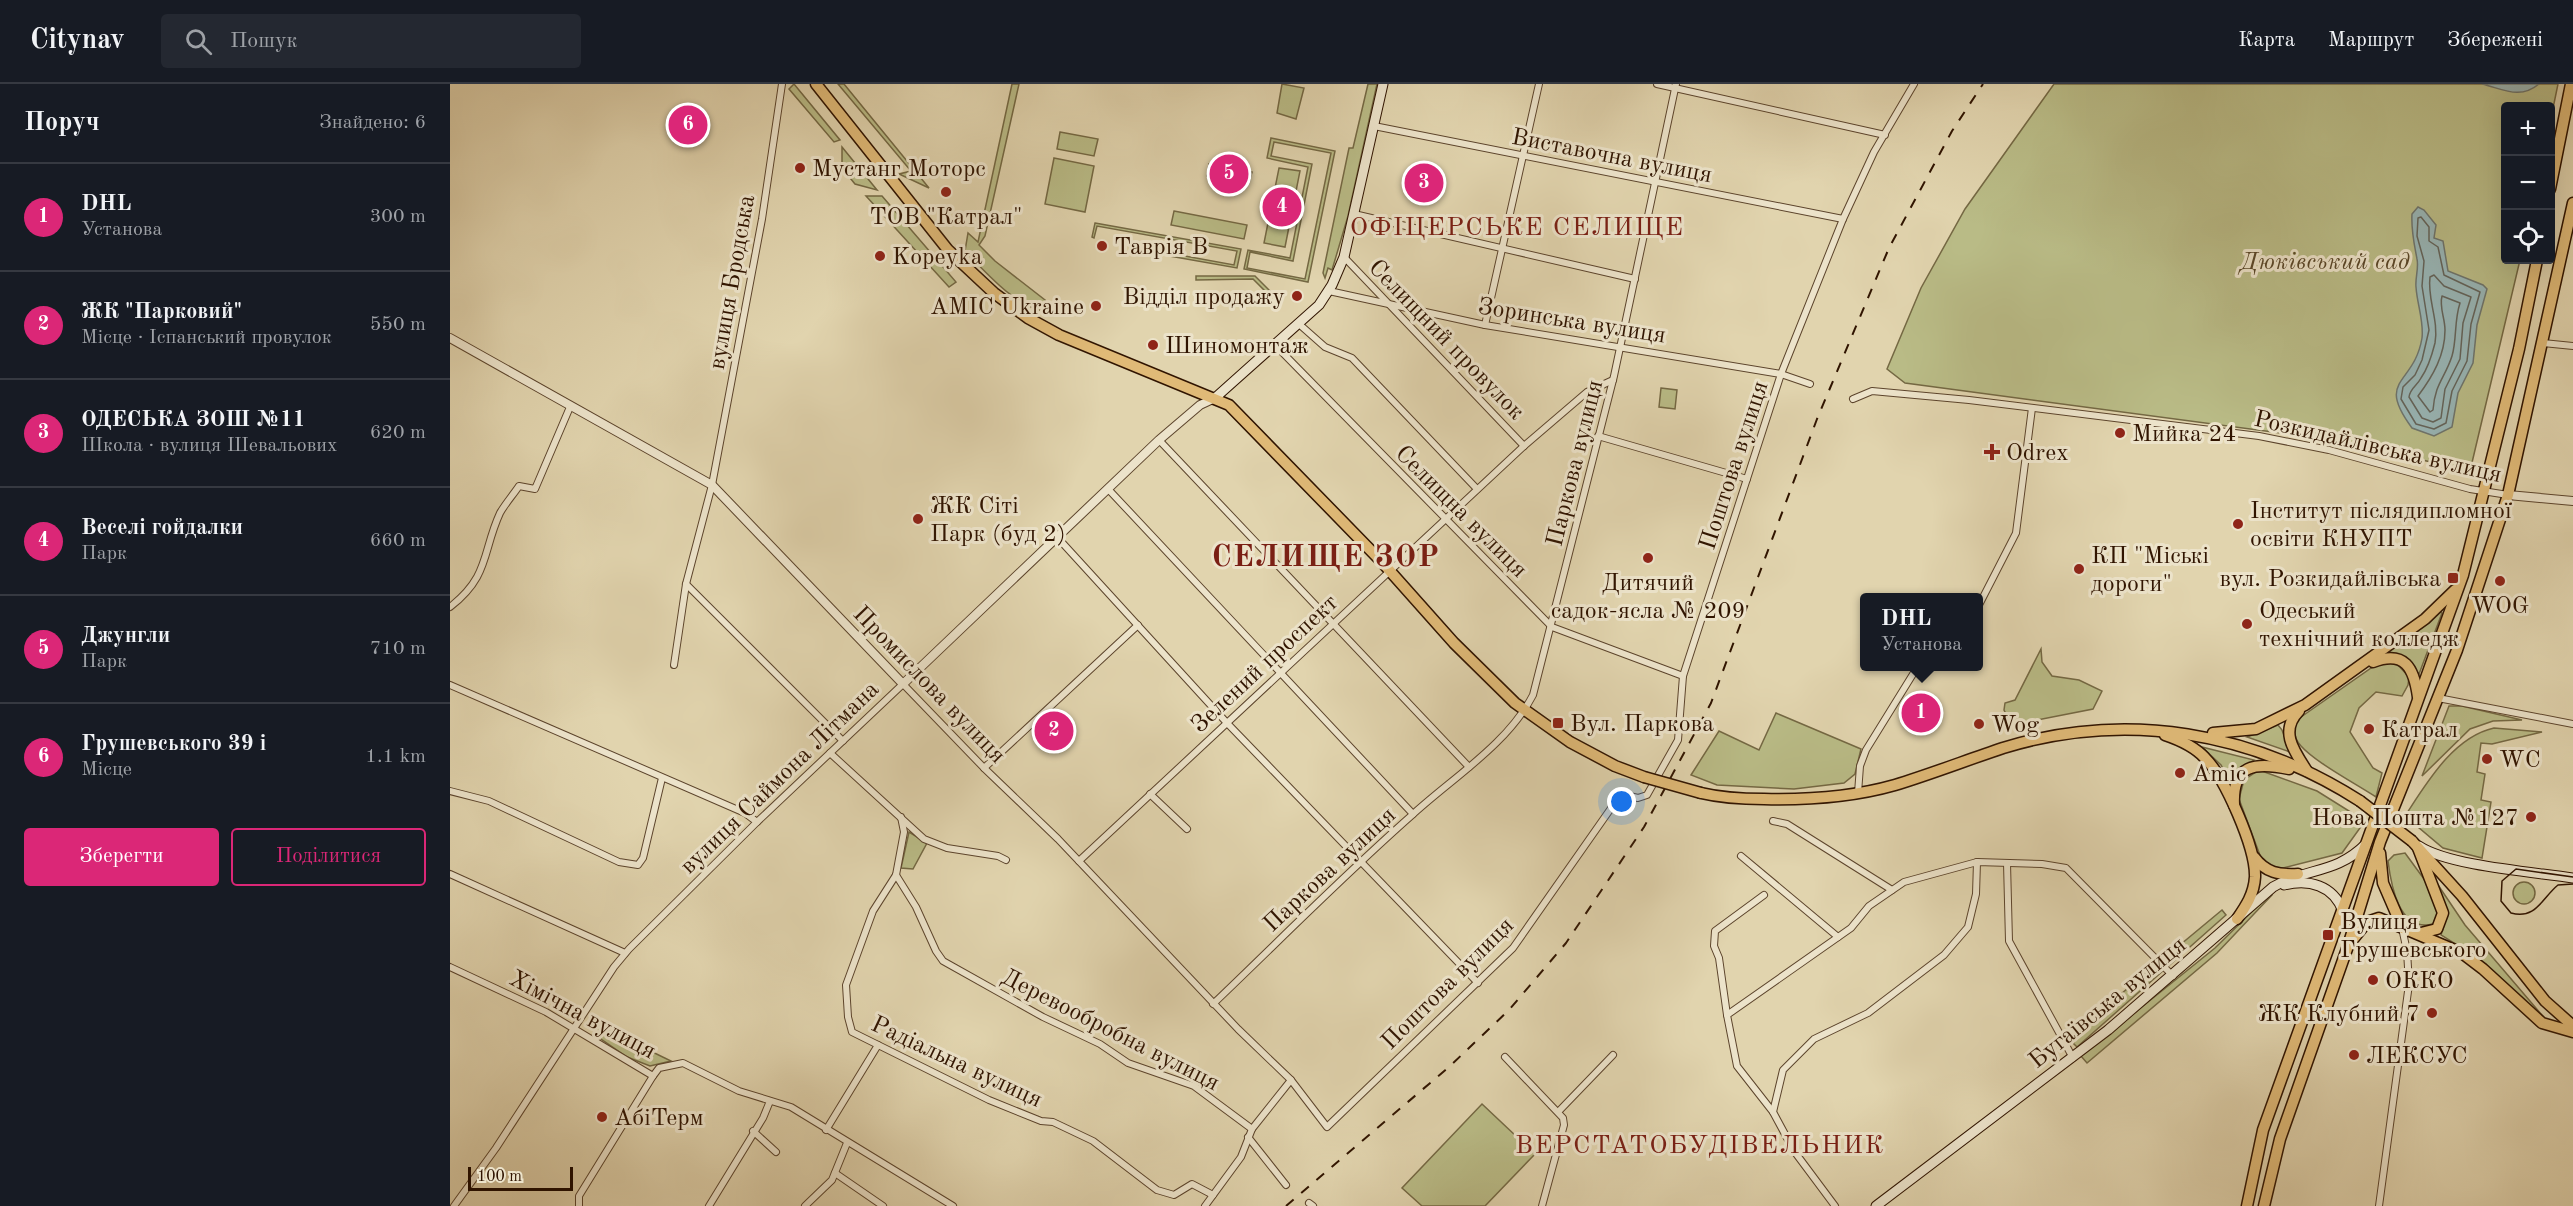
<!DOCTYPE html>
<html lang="uk">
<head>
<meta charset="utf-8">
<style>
	body { margin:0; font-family:"Old Standard TT",serif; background:#242831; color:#f1f3f6 }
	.controls { position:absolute; right:18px; top:18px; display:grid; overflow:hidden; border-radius:6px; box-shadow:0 6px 24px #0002 }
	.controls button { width:54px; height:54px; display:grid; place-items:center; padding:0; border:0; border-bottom:2px solid #363941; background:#171b24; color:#f1f3f6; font:30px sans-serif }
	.scale { position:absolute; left:18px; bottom:15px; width:105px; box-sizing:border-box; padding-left:6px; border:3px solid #301400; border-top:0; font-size:16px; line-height:21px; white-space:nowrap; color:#301400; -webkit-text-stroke:4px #ece3ca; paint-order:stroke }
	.you { position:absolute; left:1172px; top:718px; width:21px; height:21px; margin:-15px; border:4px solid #fff; border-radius:50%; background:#1a73e8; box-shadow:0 0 0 9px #1a73e833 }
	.badge { display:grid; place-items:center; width:39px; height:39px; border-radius:50%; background:#db2777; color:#fff; font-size:20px; font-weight:700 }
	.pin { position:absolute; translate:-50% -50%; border:3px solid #fff; box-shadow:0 2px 6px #0006 }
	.popup { position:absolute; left:1410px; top:509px; width:123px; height:78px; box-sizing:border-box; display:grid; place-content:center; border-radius:6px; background:#171b24; filter:drop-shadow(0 2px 4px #0005); font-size:20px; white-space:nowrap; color:#9ea1a6 }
	.popup b { font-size:22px; color:#f1f3f6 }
	.popup::after { content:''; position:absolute; left:50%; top:100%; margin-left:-12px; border:12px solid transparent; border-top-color:#171b24 }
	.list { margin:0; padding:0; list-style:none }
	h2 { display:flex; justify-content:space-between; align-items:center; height:78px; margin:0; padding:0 24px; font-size:26px }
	h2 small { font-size:20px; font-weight:400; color:#9ea1a6 }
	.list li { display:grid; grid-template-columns:39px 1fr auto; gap:18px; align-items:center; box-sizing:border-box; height:108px; padding:0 24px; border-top:2px solid #363941 }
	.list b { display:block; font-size:22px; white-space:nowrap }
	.list p { margin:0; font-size:20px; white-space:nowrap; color:#9ea1a6 }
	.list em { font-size:20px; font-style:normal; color:#9ea1a6 }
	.actions { display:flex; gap:12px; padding:18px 24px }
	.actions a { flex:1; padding:14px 0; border:2px solid #db2777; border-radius:6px; text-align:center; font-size:21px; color:#db2777 }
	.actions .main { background:#db2777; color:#fff }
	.icon { flex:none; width:33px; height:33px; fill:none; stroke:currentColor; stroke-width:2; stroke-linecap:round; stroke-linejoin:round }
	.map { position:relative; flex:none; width:2123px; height:1122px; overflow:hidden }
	header { display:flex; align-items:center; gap:36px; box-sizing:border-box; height:84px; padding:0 30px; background:#171b24; border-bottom:2px solid #363941 }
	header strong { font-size:28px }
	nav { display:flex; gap:33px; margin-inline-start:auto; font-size:21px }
	.search { width:420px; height:54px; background:#242831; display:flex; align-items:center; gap:15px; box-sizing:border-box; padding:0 21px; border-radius:6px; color:#9ea1a6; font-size:22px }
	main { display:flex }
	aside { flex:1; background:#171b24 }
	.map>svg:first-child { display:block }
</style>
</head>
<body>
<header>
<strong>Citynav</strong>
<div class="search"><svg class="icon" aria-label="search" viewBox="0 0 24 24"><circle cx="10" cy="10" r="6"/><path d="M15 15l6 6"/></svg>Пошук</div>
<nav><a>Карта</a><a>Маршрут</a><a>Збережені</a></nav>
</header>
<main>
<aside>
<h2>Поруч<small>Знайдено: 6</small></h2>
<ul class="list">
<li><span class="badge">1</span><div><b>DHL</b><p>Установа</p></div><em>300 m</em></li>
<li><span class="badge">2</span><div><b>ЖК &quot;Парковий&quot;</b><p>Місце · Іспанський провулок</p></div><em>550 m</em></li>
<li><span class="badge">3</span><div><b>ОДЕСЬКА ЗОШ №11</b><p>Школа · вулиця Шевальових</p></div><em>620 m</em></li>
<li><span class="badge">4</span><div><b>Веселі гойдалки</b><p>Парк</p></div><em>660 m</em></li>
<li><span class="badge">5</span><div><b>Джунгли</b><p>Парк</p></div><em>710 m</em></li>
<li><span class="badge">6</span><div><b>Грушевського 39 і</b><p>Місце</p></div><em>1.1 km</em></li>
</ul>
<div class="actions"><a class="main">Зберегти</a><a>Поділитися</a></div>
</aside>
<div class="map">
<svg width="2123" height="1122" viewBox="0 0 2123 1122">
	<rect width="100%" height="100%" fill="#e1d4ae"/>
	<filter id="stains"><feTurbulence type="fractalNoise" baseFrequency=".00333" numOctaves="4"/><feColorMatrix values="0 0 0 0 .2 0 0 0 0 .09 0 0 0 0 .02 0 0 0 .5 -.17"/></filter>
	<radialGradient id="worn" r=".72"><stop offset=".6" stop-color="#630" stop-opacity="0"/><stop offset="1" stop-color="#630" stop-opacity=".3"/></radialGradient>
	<g fill="#b9bb86" stroke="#746843" stroke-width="1.5" fill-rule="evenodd">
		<polygon points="344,0 390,56 384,58 339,5"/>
		<polygon points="388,0 394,0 479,104 449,90 461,87"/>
		<path d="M562 0H569L535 152 529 161 545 177 604 223 602 228C568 227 537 189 515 167L518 149 528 158Z"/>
		<polygon points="832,0 854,4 846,35 827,29"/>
		<polygon points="918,0 927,0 898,132 882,186 878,184 875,194 873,189 899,64 903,64"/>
		<polygon points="1604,0 2108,0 2101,34 2100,22 2056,22 2056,176 2070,176 2020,387 1890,357 1455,299 1437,285 1471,204 1515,125"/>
		<polygon points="610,48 648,55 644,72 607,65"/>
		<path d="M821 54 885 67 858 198 794 185 798 166 840 174 858 83 817 74ZM824 58 881 69 855 195 797 184 800 168 843 177 862 80 821 72Z"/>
		<polygon points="392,63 427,106 405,100 392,84"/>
		<polygon points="604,74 644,82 635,128 595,120"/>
		<polygon points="759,80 802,88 799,99 757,92"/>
		<polygon points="829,84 850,87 835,163 814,159"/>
		<polygon points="416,112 432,112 506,198 499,203"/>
		<polygon points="724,127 797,141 794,155 721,141"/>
		<polygon points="645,139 791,165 787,184 691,167 691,164 784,181 787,167 647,142 644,154 642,153"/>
		<polygon points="805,192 824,211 821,213 803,195 746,196 746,192"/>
		<polygon points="1211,304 1227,306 1225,325 1209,323"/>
		<polygon points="1990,528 1992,529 1969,590 1955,574 1937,568"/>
		<polygon points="1591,565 1592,578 1602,592 1629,596 1652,607 1643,625 1562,641 1554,626 1555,619 1565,616"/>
		<path d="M1934 578 1947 580 1959 593 1958 601 1952 612 1926 608 1909 624 1900 648 1923 684 1932 689 1926 713C1906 700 1865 678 1851 662 1843 654 1842 640 1851 633L1924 582Z"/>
		<polygon points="1999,622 2012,622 2072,636 2043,637 2020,645 1972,692"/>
		<polygon points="1326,629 1411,665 1405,690 1394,699 1344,705 1267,701 1241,691 1269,647 1309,666"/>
		<polygon points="1828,641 1832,646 1840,668 1797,653"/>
		<path d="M2044 644 2092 648 2042 660 2031 659 2027 688 2035 690 2031 716 2041 718 2032 774 1993 764 1955 732C1976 700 2003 653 2044 644Z"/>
		<polygon points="1752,663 1804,676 1785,690 1781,699 1771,681"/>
		<polygon points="1809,686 1867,707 1915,737 1892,769 1825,786 1811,774 1789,715 1794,696"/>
		<polygon points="459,748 477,759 463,785 451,784"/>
		<path d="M1955 769 1974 795 1989 826 1983 840C1949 849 1941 801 1938 777L1944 771Z"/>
		<polygon points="1984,795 2015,841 2097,937 2028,874 1991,851 1998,828"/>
		<circle cx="2074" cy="809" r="11"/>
		<polygon points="1820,810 1822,811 1767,869 1637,979 1631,972 1765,864"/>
		<polygon points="1772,826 1776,831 1627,963 1618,954"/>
		<polygon points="145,940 221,977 200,982 177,973 151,955"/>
		<polygon points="1032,1020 1085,1070 1035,1122 972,1122 952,1104"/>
	</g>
	<g fill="#98b5b5" stroke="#6e756d" stroke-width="1.5">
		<path d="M2032 0H2089C2070 16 2053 5 2032 0Z"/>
		<path d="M1968 123 1974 126 1986 141 1984 154 1993 157 1998 187 2033 201 2037 205 2027 241 2023 279 2008 309 2002 343 1984 352 1962 344C1925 294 1964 302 1972 254 1974 237 1967 220 1966 203 1965 194 1969 184 1967 175 1964 159 1961 147 1962 130Z"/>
	</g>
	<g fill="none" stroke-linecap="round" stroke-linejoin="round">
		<g stroke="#64645a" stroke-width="1.5">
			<polygon points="1971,133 1979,143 1979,157 1988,163 1994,191 2030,208 2021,240 2017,277 2002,307 1996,339 1984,345 1966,340 1951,315 1953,303 1965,291 1972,276 1979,246 1972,202 1974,177 1967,152 1968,134"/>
			<path d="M1984 191 1994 202 2021 213 2013 239 2010 275 1995 305 1991 334 1983 338 1972 334 1959 313C1960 304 1967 302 1971 294 1978 284 1982 271 1985 259 1989 236 1977 215 1980 193Z"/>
			<path d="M1992 212 2010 219C2004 237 2007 255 2002 272 1995 294 1985 299 1983 326L1980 328 1968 312C1983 292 1995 271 1995 246 1995 234 1989 223 1992 212Z"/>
		</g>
		<g stroke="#5c442c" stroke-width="8">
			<g id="minor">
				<polyline points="1207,0 1435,51"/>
				<polyline points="924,42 1393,135"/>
				<polyline points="904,130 1185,195"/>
				<polyline points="894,173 1074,362"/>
				<polyline points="879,207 1035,241 1331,290 1360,300"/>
				<polyline points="849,240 875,263 902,274 1027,405"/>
				<polyline points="1035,241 1089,0"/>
				<polyline points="2093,259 2123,262"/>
				<polyline points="825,261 1102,543 1233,592"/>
				<polyline points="1403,315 1422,307 1519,316 1809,352 1879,366 2020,405 2058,411"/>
				<polyline points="1148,352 1297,395"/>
				<polyline points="709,356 1019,683"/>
				<polyline points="659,406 963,730"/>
				<polyline points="607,453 777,639 1028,899"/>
				<polyline points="236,500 393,657"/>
				<path d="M0 523C40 492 32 468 50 429 55 420 63 411 69 402L85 405 120 323"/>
				<polyline points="1528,523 1566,449 1582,324"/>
				<polyline points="224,581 236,500 262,401 312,135 332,0"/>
				<polyline points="0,601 295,729 307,738"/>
				<polyline points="1988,614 2123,640"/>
				<polyline points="380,669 474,755 497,764 548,772 556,776"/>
				<polyline points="534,684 688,541"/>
				<polyline points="0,707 39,717 169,778 188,781 193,774 212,694"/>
				<polyline points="1408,709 1410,682 1416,666 1468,582"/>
				<polyline points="700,710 737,745"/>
				<polyline points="451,733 454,748 446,791 423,827 396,901 398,933 402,948 539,1016 591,1037 603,1038 643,1057 707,1106 724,1111 742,1100 763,1111"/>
				<polyline points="1323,737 1337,740 1442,806"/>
				<polyline points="1291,772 1388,853"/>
				<polyline points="629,777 1074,362 1137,308 1163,296"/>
				<polyline points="1557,779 1559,857 1623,974"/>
				<polyline points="0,790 175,869"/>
				<polyline points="446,791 466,823 486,867 493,877 593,933 650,960 678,979 744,1002 802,1045"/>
				<polyline points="0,883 96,928 203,992 209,984 233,979 289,1007 341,1023 503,1122"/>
				<path d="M763 920C829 857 893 792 961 732 1002 694 1057 661 1083 611L1164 292 1226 0"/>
				<polyline points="1277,931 1269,874 1264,862 1265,847 1314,811"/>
				<polyline points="1055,973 1113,1034 1114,1041 1092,1122"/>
				<polyline points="1109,1027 1163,971"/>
				<polyline points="1323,1028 1287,982 1277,931 1401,844 1419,822 1454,798 1527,778 1592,780 1616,784 1723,892"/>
				<polyline points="376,1046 428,961"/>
				<polyline points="303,1047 326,1068"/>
				<polyline points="798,1053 836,1101"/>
				<polyline points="385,1089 433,1122"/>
				<polyline points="859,1119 863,1122"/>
				<polyline points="4,1122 46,1064 164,883 179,865 307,738 453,600 534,684 608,755 788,945 841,996 877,1043 1063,864 1171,710 1188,714 1197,711 1228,656 1233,592 1331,290 1393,135 1424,68 1464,0"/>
				<polyline points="129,1122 129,1112 203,992"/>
				<polyline points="259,1122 313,1034 320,1017"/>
				<polyline points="355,1122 382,1096 397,1059"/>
				<polyline points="755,1122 791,1073 802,1045 841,996"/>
				<polyline points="1385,1122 1344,1067 1323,1028 1333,986 1364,955 1418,929 1494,871 1518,843 1526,810 1527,778"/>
				<polyline points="1929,1122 1959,900 1957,867 1952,844"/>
			</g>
		</g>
		<g stroke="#5c442c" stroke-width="10">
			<g id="tertiary">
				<polyline points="0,254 262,401 453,600 709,356 750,321 765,314"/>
				<polyline points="2058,411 2123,417"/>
			</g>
		</g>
		<g stroke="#301400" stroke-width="11">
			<g id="secondary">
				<polyline points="765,314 869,221 882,201 894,173 933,0"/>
				<path d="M1969 762C1999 782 2084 788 2123 794"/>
				<path d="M1834 801C1859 795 1883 801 1893 827"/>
				<path d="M1426 1122 1658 946 1823 803C1857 783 1885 791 1916 760"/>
			</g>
		</g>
		<g stroke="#301400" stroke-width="13">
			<g id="primary">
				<polyline points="366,0 498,166 544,209 578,234 609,251 779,321 931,477 1004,559 1065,619 1120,658 1165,682 1194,693"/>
				<polyline points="2100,105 2121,0"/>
				<path d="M1923 578C1955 566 1964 584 1968 613"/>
				<path d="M1849 627C1829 647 1844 667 1857 687"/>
				<polyline points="1763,649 1806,645 1855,621 1975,535 2005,506"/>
				<path d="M1715 651C1730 656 1744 662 1755 674 1775 694 1806 764 1805 793 1804 810 1796 822 1787 835"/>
				<path d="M1251 709C1272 714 1293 715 1314 715 1358 716 1403 713 1445 701 1481 690 1517 676 1553 664 1677 626 1802 648 1910 717"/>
				<path d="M1784 721C1782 680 1805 678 1839 685"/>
				<polyline points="1962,757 2012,812 2095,917 2123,942"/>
				<polyline points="1968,764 1993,829 1987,845 1971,849"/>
				<polyline points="1930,769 1933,799 1952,843"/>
				<path d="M1804 773C1816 789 1829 791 1848 790"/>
				<polyline points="1904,854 1917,838 1929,834 2012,869 2033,885 2092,939 2123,948"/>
				<polyline points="1797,1122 1813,1046 2013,491 2069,265 2087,176"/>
				<polyline points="1814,1122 1830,1055 1898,862 1930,758 2007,566 2058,411 2123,119"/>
			</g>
		</g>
		<use href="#minor" stroke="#ece3ca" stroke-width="6"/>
		<use href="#tertiary" stroke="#ece3ca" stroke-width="8"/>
		<use href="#secondary" stroke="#ece3ca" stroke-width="9"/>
		<use href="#primary" stroke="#e0ba77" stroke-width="10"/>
		<path stroke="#301400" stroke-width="1.5" d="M2123 793 2066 785 2052 797 2051 817 2061 829C2086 836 2092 814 2108 801L2123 800"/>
		<polyline stroke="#301400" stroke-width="2" stroke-dasharray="10 10" stroke-linecap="butt" points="836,1122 1000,982 1059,926 1116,859 1194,743 1261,619 1367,335 1439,164 1502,47 1533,0"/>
		<g stroke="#301400" stroke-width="13" stroke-linecap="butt">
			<g id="primary-bridge">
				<polyline points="1194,693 1251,709"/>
				<polyline points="1910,717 1962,757"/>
			</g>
		</g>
		<use href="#primary-bridge" stroke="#e0ba77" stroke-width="10"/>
	</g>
	<g fill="#8f2418" stroke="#ece3ca" stroke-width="2">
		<circle cx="350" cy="84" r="6"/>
		<circle cx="496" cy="108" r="6"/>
		<circle cx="652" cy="162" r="6"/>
		<circle cx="430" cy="172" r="6"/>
		<circle cx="847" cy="212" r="6"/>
		<circle cx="646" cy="222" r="6"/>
		<circle cx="703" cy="261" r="6"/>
		<circle cx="1670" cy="349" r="6"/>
		<path d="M1539 359h6v6h6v6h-6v6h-6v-6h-6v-6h6z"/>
		<circle cx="468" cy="435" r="6"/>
		<circle cx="1788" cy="440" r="6"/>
		<circle cx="1198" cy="474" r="6"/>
		<circle cx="1629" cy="485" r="6"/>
		<rect x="1997" y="488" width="12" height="12" rx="3"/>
		<circle cx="2050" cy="497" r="6"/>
		<circle cx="1797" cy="540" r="6"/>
		<rect x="1102" y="633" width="12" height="12" rx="3"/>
		<circle cx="1529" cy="640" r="6"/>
		<circle cx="1919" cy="645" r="6"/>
		<circle cx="2037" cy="675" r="6"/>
		<circle cx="1730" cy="689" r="6"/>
		<circle cx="2081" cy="733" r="6"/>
		<rect x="1872" y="845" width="12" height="12" rx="3"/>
		<circle cx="1923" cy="896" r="6"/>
		<circle cx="1982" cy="929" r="6"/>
		<circle cx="1904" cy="971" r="6"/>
		<circle cx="152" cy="1033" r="6"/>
	</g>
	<g text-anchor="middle" stroke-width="6" stroke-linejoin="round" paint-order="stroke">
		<g font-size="24" fill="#301400" stroke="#ece3ca">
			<text transform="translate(1162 71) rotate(11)" y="8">Виставочна вулиця</text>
			<text transform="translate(281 198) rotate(-80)" y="8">вулиця Бродська</text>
			<text transform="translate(1122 236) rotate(9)" y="8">Зоринська вулиця</text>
			<text transform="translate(997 255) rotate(46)" y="8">Селищний провулок</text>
			<text transform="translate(1928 362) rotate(13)" y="8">Розкидайлівська вулиця</text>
			<text transform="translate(1124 379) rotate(-76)" y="8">Паркова вулиця</text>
			<text transform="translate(1283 381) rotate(-72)" y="8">Поштова вулиця</text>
			<text transform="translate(1012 427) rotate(45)" y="8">Селищна вулиця</text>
			<text transform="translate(814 579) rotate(-43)" y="8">Зелений проспект</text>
			<text transform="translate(480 600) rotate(46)" y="8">Промислова вулиця</text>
			<text transform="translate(329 693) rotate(-44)" y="8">вулиця Саймона Літмана</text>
			<text transform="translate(879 785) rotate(-43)" y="8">Паркова вулиця</text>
			<text transform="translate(997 899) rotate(-45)" y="8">Поштова вулиця</text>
			<text transform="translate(1657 918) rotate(-39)" y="8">Бугаївська вулиця</text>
			<text transform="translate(133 930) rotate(28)" y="8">Хімічна вулиця</text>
			<text transform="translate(661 945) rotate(27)" y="8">Деревообробна вулиця</text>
			<text transform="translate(507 977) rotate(25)" y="8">Радіальна вулиця</text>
		</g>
		<g font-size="24" fill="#301400" stroke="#ece3ca" text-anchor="start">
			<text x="362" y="92">Мустанг Моторс</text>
			<text x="496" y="140" text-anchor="middle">ТОВ "Катрал"</text>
			<text x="664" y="170">Таврія В</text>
			<text x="442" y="180">Kopeyka</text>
			<text x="835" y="220" text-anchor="end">Відділ продажу</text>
			<text x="634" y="230" text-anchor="end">AMIC Ukraine</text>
			<text x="715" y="269">Шиномонтаж</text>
			<text x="1682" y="357">Мийка 24</text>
			<text x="1556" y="376">Odrex</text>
			<text x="480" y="429">ЖК Сіті<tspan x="480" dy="28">Парк (буд 2)</tspan></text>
			<text x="1800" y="434">Інститут післядипломної<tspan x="1800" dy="28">освіти КНУПТ</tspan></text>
			<text x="1641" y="479">КП "Міські<tspan x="1641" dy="28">дороги"</tspan></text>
			<text x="1991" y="502" text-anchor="end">вул. Розкидайлiвська</text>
			<text x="1198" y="506" text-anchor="middle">Дитячий<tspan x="1198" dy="28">садок-ясла № 209</tspan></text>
			<text x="2050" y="529" text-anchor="middle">WOG</text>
			<text x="1809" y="534">Одеський<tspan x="1809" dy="28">технічний колледж</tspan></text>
			<text x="1120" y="647">Вул. Паркова</text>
			<text x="1541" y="648">Wog</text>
			<text x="1931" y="653">Катрал</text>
			<text x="2049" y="683">WC</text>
			<text x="1742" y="697">Amic</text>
			<text x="2069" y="741" text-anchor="end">Нова Пошта №127</text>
			<text x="1890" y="845">Вулиця<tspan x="1890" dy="28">Грушевського</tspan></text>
			<text x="1935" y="904">ОККО</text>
			<text x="1970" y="937" text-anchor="end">ЖК Клубний 7</text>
			<text x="1916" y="979">ЛЕКСУС</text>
			<text x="164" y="1041">АбіТерм</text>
		</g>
		<g font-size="24" font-style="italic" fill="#594628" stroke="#ece3ca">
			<text x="1875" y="185">Дюківський сад</text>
		</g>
		<g font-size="26" letter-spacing="1.5" fill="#7a1f14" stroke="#ece3ca">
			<text x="1067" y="151">ОФІЦЕРСЬКЕ СЕЛИЩЕ</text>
			<text x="1250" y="1069">ВЕРСТАТОБУДІВЕЛЬНИК</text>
		</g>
		<g font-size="30" font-weight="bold" letter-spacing="1.5" fill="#7a1f14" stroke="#ece3ca">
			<text x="876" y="482">СЕЛИЩЕ ЗОР</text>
		</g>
	</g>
	<rect width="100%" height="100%" filter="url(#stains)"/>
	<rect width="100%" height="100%" fill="url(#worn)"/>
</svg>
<div class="controls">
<button>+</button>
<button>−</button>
<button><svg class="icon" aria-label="locate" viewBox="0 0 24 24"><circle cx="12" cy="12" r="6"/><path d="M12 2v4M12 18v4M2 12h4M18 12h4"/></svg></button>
</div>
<div class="scale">100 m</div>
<div class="you"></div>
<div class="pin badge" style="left:1471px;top:629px">1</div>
<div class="popup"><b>DHL</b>Установа</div>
<div class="pin badge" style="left:604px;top:647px">2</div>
<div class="pin badge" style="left:974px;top:99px">3</div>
<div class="pin badge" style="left:832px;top:123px">4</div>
<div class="pin badge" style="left:779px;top:90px">5</div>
<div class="pin badge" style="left:238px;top:41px">6</div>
</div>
</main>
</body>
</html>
